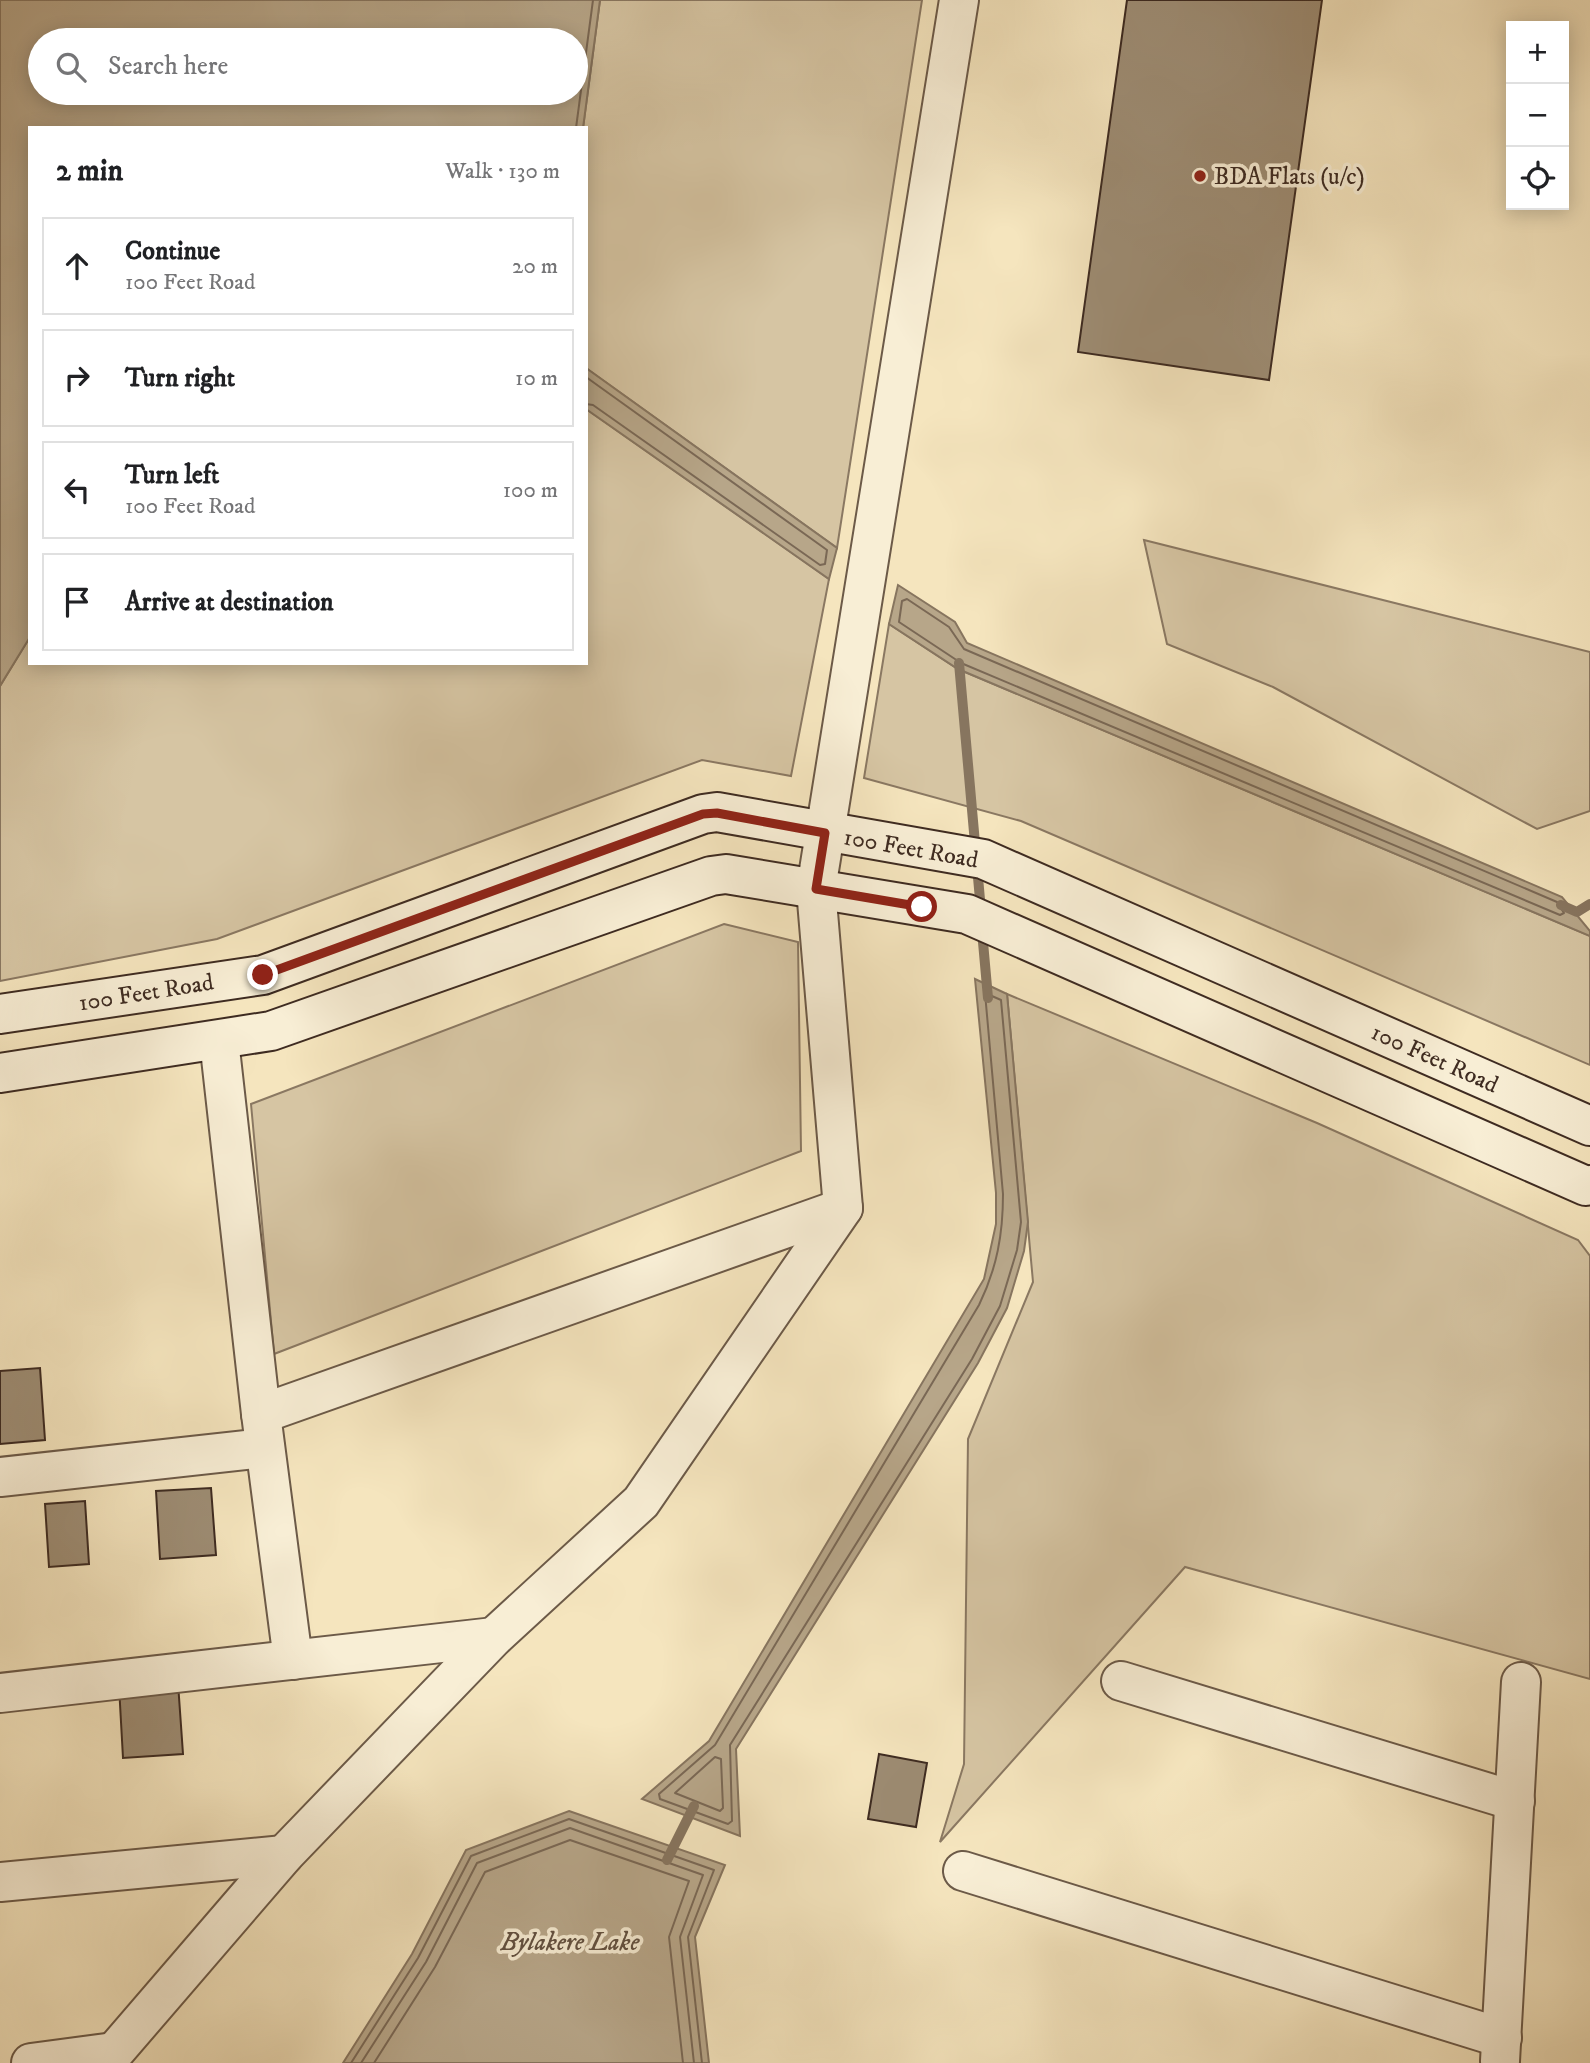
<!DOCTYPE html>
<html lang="en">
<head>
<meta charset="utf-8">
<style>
	body { margin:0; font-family:"IM FELL DW Pica",serif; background:#f2f2f2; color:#202124 }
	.controls { position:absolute; right:21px; top:21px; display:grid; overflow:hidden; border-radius:0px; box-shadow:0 4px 18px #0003 }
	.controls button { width:63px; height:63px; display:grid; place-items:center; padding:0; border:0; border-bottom:2px solid #e0e0e0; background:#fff; color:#202124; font:35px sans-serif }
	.stop { position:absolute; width:21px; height:21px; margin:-16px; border:5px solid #8f2418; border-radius:50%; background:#fff }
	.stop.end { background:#8f2418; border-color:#fff; box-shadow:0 2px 7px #0008 }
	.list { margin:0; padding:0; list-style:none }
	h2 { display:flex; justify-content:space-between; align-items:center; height:91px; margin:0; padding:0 28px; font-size:30px }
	h2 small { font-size:23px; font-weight:400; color:#757577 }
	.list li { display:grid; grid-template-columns:46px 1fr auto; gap:21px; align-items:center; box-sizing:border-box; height:98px; margin:0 14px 14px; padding:0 14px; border:2px solid #e0e0e0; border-radius:0px }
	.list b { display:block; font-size:26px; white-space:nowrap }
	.list p { margin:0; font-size:23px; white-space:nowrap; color:#757577 }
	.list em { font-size:23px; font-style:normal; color:#757577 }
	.icon { flex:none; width:38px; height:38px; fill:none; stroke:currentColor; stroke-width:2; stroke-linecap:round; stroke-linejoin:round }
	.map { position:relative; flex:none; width:1590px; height:2063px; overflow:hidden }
	.search { position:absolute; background:#fff; box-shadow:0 4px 18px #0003; left:28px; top:28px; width:560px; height:77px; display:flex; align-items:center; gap:18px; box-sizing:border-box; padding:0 24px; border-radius:38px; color:#757577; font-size:26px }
	.panel { position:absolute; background:#fff; box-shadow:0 4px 18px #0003; left:28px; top:126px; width:560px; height:539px; border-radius:0px }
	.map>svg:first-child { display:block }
</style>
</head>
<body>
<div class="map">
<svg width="1590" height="2063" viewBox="0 0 1590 2063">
	<rect width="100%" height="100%" fill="#f5e5be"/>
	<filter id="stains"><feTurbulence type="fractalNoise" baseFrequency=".00286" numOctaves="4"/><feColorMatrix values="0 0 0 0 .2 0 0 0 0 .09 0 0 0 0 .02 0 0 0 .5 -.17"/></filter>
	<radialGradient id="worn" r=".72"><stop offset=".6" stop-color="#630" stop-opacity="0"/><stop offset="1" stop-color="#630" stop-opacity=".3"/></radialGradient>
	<g fill="#d6c5a3" stroke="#8a7862" stroke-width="2">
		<polygon points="600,0 922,0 837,548 586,368 586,128 583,128"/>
		<polygon points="586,409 829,579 791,776 702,760 217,939 0,981 0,686 30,637 30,663 586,663"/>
		<polygon points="1144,540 1590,652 1590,811 1537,829 1273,687 1167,644"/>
		<polygon points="889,624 958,669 1590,936 1590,1065 1021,821 864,778"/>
		<polygon points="724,924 798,942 801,1151 274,1354 251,1104"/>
		<polygon points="1007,994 1317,1123 1578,1240 1590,1256 1590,1679 1185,1567 940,1842 964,1764 968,1439 1033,1282"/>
	</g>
	<g fill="#b7a689" stroke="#87755f" stroke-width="2" fill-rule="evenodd">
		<path d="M0 0H600L583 128H30V637L0 686ZM576 40V93H40V40Z"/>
		<polygon points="586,368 837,548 829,579 586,409"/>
		<polygon points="898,585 955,622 967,643 1562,897 1590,931 1590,936 958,669 889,624"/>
		<polygon points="975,979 1007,994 1028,1222 1024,1251 1007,1308 978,1363 736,1749 740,1836 642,1799 709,1741 984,1279 996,1224 996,1193"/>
		<polygon points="569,1811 725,1865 695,1937 709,2063 343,2063 412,1954 466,1850"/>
	</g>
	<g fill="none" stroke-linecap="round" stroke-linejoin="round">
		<g stroke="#7a6855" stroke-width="2">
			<polyline points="576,128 593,0"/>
			<polyline points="586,377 827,550 825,564 820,565 593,405 586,404"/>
			<polygon points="907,599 949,627 964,649 1557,902 1564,913 1560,915 961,663 899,622 902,601"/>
			<path d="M985 993 1001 1000 1021 1222 1017 1250 1000 1306 972 1359 730 1745 732 1821 728 1824 660 1799 659 1794 715 1745 979 1305C997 1268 1003 1234 1003 1194Z"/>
			<polygon points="715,1757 721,1759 723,1808 720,1811 675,1793"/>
			<polyline points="351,2063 418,1958 471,1856 569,1819 714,1870 688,1937 702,2063"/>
			<polyline points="361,2063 426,1962 477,1863 570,1828 703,1875 680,1937 694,2063"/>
			<polyline points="374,2063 435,1967 485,1872 570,1840 689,1881 669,1937 683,2063"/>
		</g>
		<g stroke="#87755f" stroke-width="10">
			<polyline points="959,663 981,911"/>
			<polyline points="1561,905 1577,912 1590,904"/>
			<polyline points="982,931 988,998"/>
			<polyline points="667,1860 694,1806"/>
		</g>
	</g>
	<g fill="#9d8c73" stroke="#3e2b21" stroke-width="2">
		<polygon points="1127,0 1322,0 1269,380 1078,352"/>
		<polygon points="40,1368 45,1440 0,1444 0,1371"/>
		<polygon points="211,1488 216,1555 160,1559 156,1491"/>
		<polygon points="85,1501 89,1564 49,1567 45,1504"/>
		<polygon points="178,1683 183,1754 123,1758 119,1686"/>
		<polygon points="879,1754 927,1763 916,1827 868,1819"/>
	</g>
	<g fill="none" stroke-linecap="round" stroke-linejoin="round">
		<g stroke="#6c5a48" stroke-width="42">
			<g id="street">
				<polyline points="219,1040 261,1414 293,1660"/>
				<polyline points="261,1414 843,1208"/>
				<polyline points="0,1477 265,1448"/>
				<polyline points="1121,1681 1515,1801"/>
				<polyline points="0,1693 494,1637"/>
				<polyline points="963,1871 1502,2038"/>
				<polyline points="0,1882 284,1855"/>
				<polyline points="1500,2061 1521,1682"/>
				<polyline points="31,2063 114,2052"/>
				<polyline points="105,2063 284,1855 494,1637 641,1502 843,1208 816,889 959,0"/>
			</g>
		</g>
		<g stroke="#3e2b21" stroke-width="42">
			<g id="secondary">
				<polyline points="0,1014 263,975 703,814 717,812 983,859 1590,1126"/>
				<polyline points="0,1073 271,1031 711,876 726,874 967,914 1586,1186 1590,1185"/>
			</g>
		</g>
		<use href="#street" stroke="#f8eed5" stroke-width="38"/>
		<use href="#secondary" stroke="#f8eed5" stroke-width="38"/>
	</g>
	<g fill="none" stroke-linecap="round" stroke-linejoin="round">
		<polyline stroke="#8f2418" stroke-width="9" points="263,975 703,814 717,813 825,833 816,889 922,907"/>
	</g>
	<circle fill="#8f2418" stroke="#f8eed5" stroke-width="2.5" cx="1200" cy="176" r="7"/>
	<g text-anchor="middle" stroke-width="7" stroke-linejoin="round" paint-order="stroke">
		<g font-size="24" fill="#3e2b21" stroke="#f8eed5" text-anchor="start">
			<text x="1214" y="184">BDA Flats (u/c)</text>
		</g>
		<g font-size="24" fill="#3e2b21" stroke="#f8eed5">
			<text transform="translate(911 848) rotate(10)" y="8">100 Feet Road</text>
			<text transform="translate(146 992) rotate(-9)" y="8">100 Feet Road</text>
			<text transform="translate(1435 1058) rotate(24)" y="8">100 Feet Road</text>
		</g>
		<g font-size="26" font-style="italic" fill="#625040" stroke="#f8eed5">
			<text x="570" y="1950">Bylakere Lake</text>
		</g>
	</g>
	<rect width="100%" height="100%" filter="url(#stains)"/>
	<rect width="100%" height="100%" fill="url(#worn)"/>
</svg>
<div class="controls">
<button>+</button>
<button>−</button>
<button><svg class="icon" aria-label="locate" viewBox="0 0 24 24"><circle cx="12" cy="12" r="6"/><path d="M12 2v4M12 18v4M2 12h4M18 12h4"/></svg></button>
</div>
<div class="stop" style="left:922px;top:907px"></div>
<div class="stop end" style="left:263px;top:975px"></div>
<div class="search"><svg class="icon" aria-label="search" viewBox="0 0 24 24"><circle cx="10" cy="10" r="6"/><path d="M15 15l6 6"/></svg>Search here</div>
<section class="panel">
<h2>2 min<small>Walk · 130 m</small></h2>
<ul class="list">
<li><svg class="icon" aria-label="ahead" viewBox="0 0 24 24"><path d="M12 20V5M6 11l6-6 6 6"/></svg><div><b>Continue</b><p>100 Feet Road</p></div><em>20 m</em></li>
<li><svg class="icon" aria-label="right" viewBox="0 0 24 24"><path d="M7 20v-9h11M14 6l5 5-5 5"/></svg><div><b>Turn right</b></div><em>10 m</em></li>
<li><svg class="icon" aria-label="left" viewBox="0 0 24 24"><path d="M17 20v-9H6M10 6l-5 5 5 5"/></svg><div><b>Turn left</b><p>100 Feet Road</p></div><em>100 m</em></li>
<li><svg class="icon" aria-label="arrive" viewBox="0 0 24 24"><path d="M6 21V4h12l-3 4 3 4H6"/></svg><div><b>Arrive at destination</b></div></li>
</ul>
</section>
</div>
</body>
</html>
